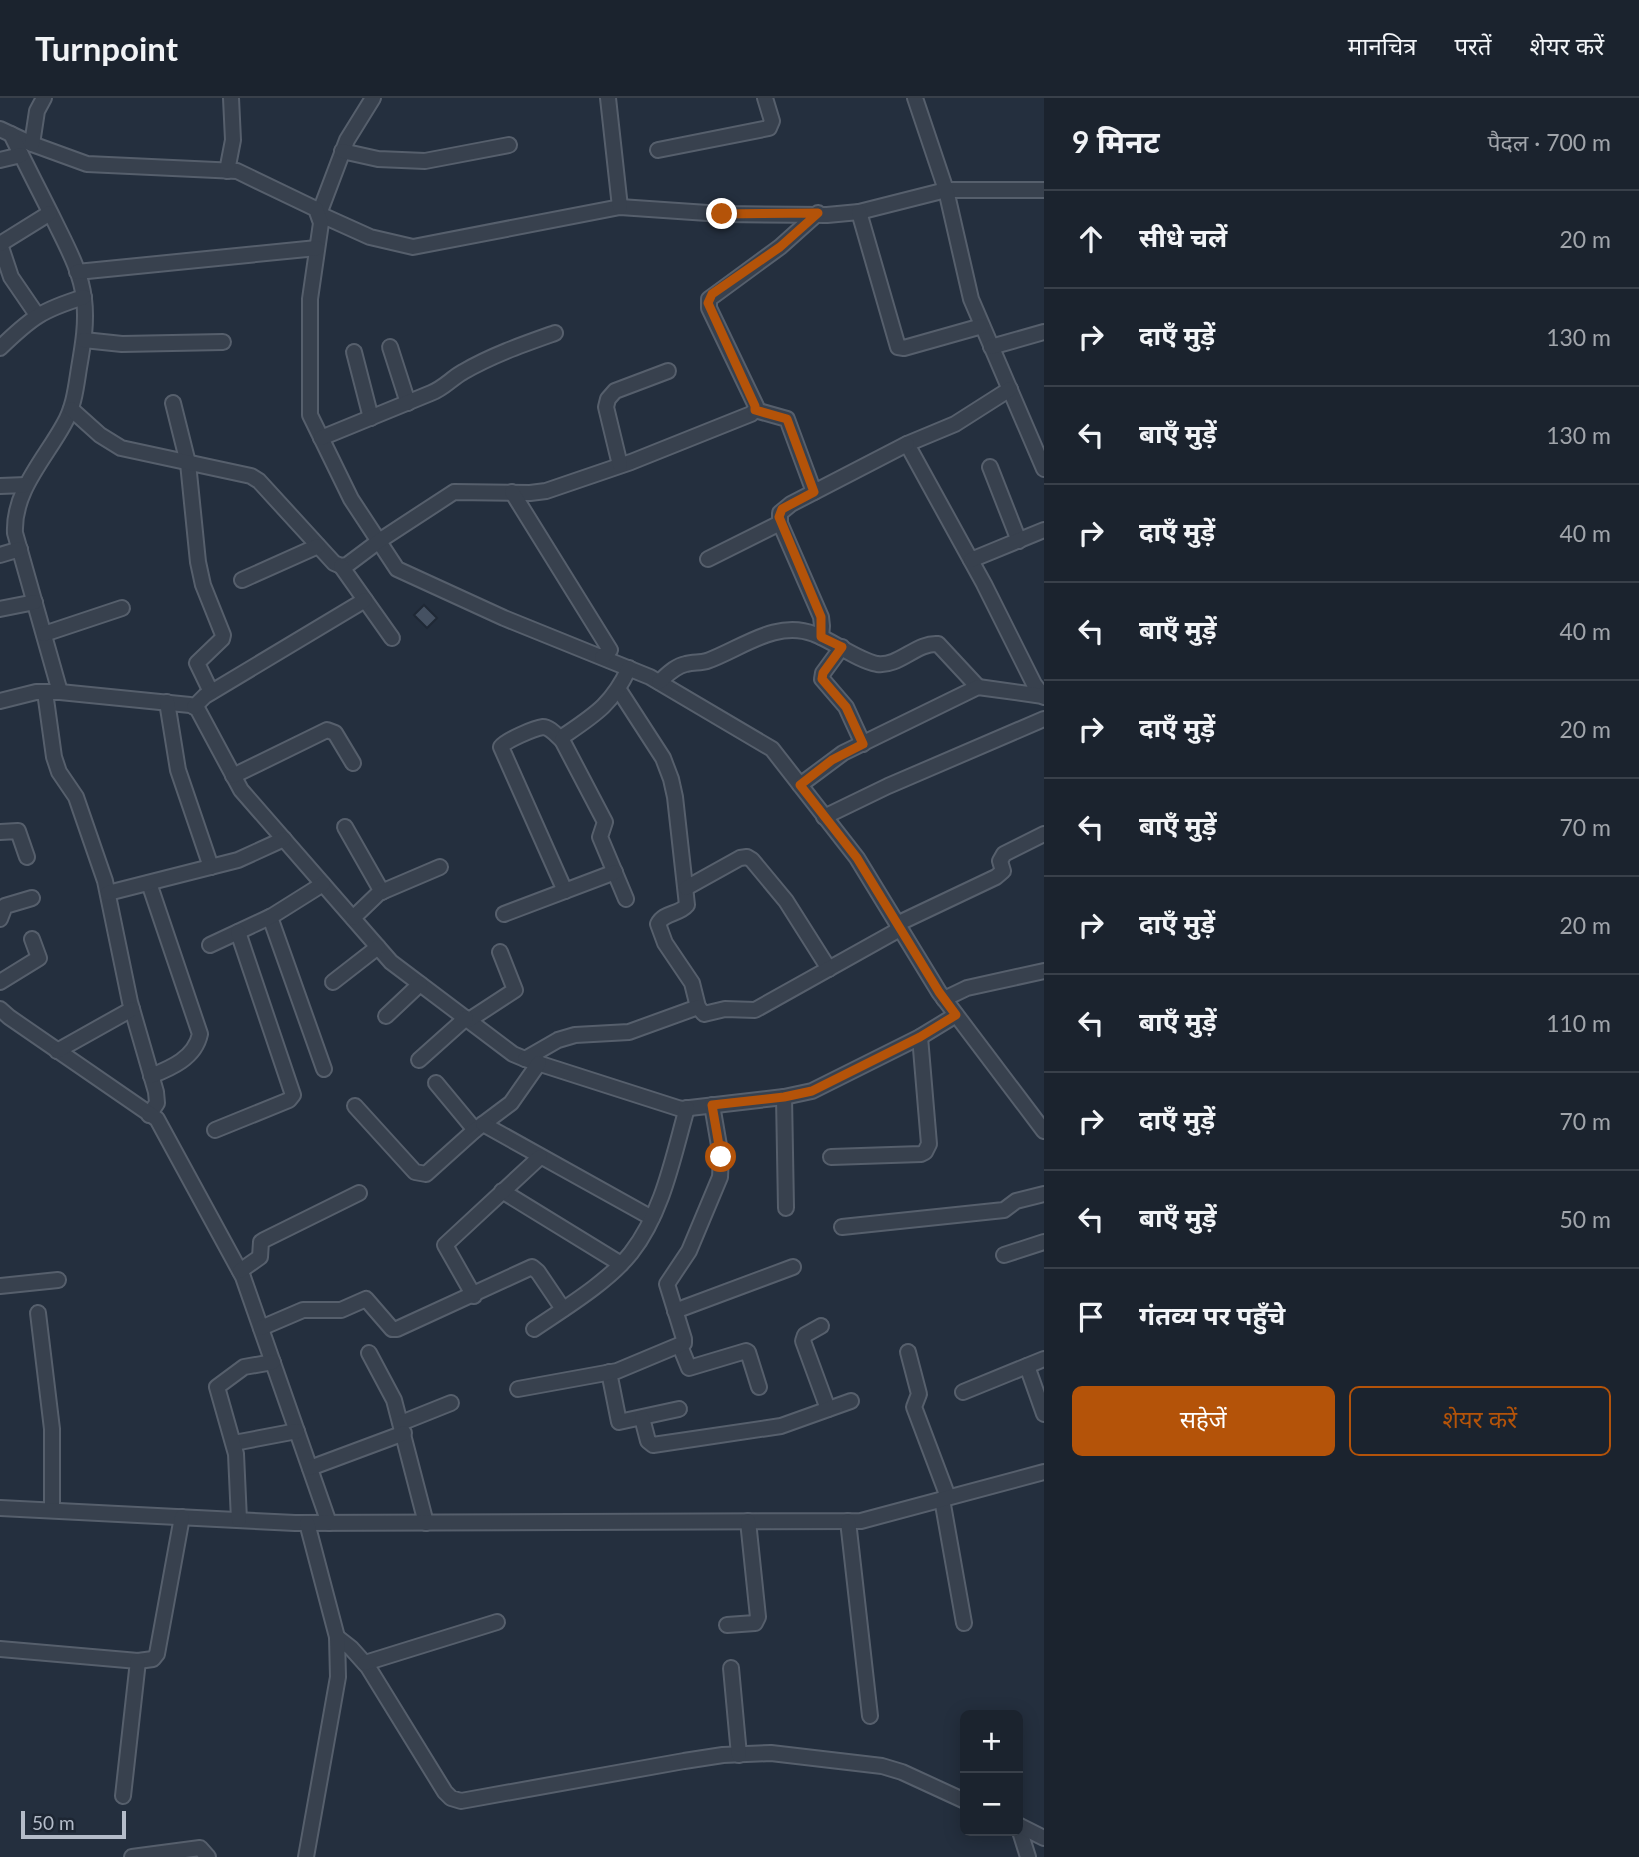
<!DOCTYPE html>
<html lang="hi">
<head>
<meta charset="utf-8">
<style>
	body { margin:0; font-family:Lato,"Noto Sans Devanagari",sans-serif; background:#282f3a; color:#f1f3f6 }
	.controls { position:absolute; right:21px; bottom:21px; display:grid; overflow:hidden; border-radius:10px; box-shadow:0 4px 18px #0003 }
	.controls button { width:63px; height:63px; display:grid; place-items:center; padding:0; border:0; border-bottom:2px solid #39404a; background:#1b232e; color:#f1f3f6; font:35px sans-serif }
	.scale { position:absolute; left:21px; bottom:18px; width:105px; box-sizing:border-box; padding-left:7px; border:4px solid #b4bcc9; border-top:0; font-size:19px; line-height:24px; white-space:nowrap; color:#b4bcc9; -webkit-text-stroke:5px #1d2633; paint-order:stroke }
	.stop { position:absolute; width:21px; height:21px; margin:-16px; border:5px solid #b45309; border-radius:50%; background:#fff }
	.stop.end { background:#b45309; border-color:#fff; box-shadow:0 2px 7px #0008 }
	.list { margin:0; padding:0; list-style:none }
	h2 { display:flex; justify-content:space-between; align-items:center; height:91px; margin:0; padding:0 28px; font-size:30px }
	h2 small { font-size:23px; font-weight:400; color:#a0a4aa }
	.list li { display:grid; grid-template-columns:46px 1fr auto; gap:21px; align-items:center; box-sizing:border-box; height:98px; padding:0 28px; border-top:2px solid #39404a }
	.list b { display:block; font-size:26px; white-space:nowrap }
	.list em { font-size:23px; font-style:normal; color:#a0a4aa }
	.actions { display:flex; gap:14px; padding:21px 28px }
	.actions a { flex:1; padding:16px 0; border:2px solid #b45309; border-radius:10px; text-align:center; font-size:24px; color:#b45309 }
	.actions .main { background:#b45309; color:#fff }
	.icon { flex:none; width:38px; height:38px; fill:none; stroke:currentColor; stroke-width:2; stroke-linecap:round; stroke-linejoin:round }
	.map { position:relative; flex:none; width:1044px; height:1759px; overflow:hidden }
	header { display:flex; align-items:center; gap:42px; box-sizing:border-box; height:98px; padding:0 35px; background:#1b232e; border-bottom:2px solid #39404a }
	header strong { font-size:33px }
	nav { display:flex; gap:38px; margin-inline-start:auto; font-size:24px }
	main { display:flex }
	aside { flex:1; background:#1b232e }
	.map>svg:first-child { display:block }
</style>
</head>
<body>
<header>
<strong>Turnpoint</strong>
<nav><a>मानचित्र</a><a>परतें</a><a>शेयर करें</a></nav>
</header>
<main>
<div class="map">
<svg width="1044" height="1759" viewBox="0 0 1044 1759">
	<rect width="100%" height="100%" fill="#242f3e"/>
	<polygon fill="#455162" stroke="#1f2835" stroke-width="2" points="424,507 437,520 427,530 414,517"/>
	<g fill="none" stroke-linecap="round" stroke-linejoin="round">
		<g stroke="#565f6c" stroke-width="18">
			<g id="minor">
				<polyline points="373,0 347,42 319,116 370,139 413,149 620,109 722,116 827,117 859,114 946,92 1044,92"/>
				<polyline points="608,0 620,109"/>
				<polyline points="915,0 946,92 971,201 1044,371"/>
				<polyline points="0,31 32,46 87,66 237,73 316,111 321,125 310,201 310,317 351,401 397,471 504,520 650,579 772,651 857,760 939,894 1044,1033"/>
				<path d="M11 36C25 65 40 94 54 122 66 147 81 173 84 201 87 224 83 247 79 270 76 289 74 309 64 326 45 361 13 393 15 435L60 594"/>
				<polyline points="32,46 37,13 44,0"/>
				<polyline points="658,52 769,30 772,23 765,0"/>
				<polyline points="342,53 378,61 425,63 509,47"/>
				<polyline points="0,62 21,57"/>
				<polyline points="227,73 233,42 231,0"/>
				<polyline points="859,114 898,249 904,250 982,228"/>
				<polyline points="0,146 11,179 37,217"/>
				<polyline points="0,146 50,115"/>
				<polyline points="77,174 317,150"/>
				<polyline points="84,242 122,246 223,244"/>
				<polyline points="390,249 408,305"/>
				<polyline points="991,249 1044,234"/>
				<path d="M0 250C32 219 42 212 84 199"/>
				<polyline points="354,254 371,320"/>
				<polyline points="1010,291 955,326 907,346 984,486 1034,586 1044,599"/>
				<polyline points="173,305 188,365 198,464 203,487 223,537 222,541 197,565 211,594"/>
				<polyline points="71,311 100,337 121,350 251,378 259,383 334,465 341,468 347,467 379,443 454,394 530,395 546,393 631,364 751,316 755,312 756,308 709,210 709,201 780,149 818,115"/>
				<polyline points="755,312 787,321 814,394"/>
				<path d="M321 340 431 295C444 290 452 280 463 274 492 257 524 246 555 235"/>
				<polyline points="620,367 606,309 608,301 615,293 668,273"/>
				<polyline points="990,369 1019,443"/>
				<polyline points="0,388 26,387"/>
				<polyline points="512,394 610,552 602,559"/>
				<polyline points="780,425 821,519 822,528 821,539"/>
				<polyline points="0,457 20,451"/>
				<polyline points="708,461 780,425 780,415 791,406 907,346"/>
				<polyline points="971,462 1044,432"/>
				<polyline points="341,468 392,540"/>
				<polyline points="242,482 318,448"/>
				<polyline points="0,511 35,504"/>
				<polyline points="44,536 122,510"/>
				<polyline points="842,549 823,575 822,581 846,609 863,646"/>
				<path d="M659 584C667 577 675 568 686 566 693 564 700 565 707 563 741 551 776 521 814 536 833 543 857 562 877 566 899 569 917 544 938 546L978 589"/>
				<path d="M619 592 663 660 671 681 675 699 687 807C679 817 664 814 658 826L665 845 692 885 698 909"/>
				<polyline points="45,594 54,659 59,674 76,699 105,783 130,904 156,994 157,1005 149,1017"/>
				<polyline points="0,603 36,594 60,594 190,607 197,610 241,692 391,864 513,956 525,961 681,1011 784,999 812,993 920,939 956,917"/>
				<polyline points="167,604 178,672 211,769"/>
				<polyline points="194,609 205,598 365,502"/>
				<path d="M562 642C557 638 550 629 543 629 534 630 505 643 501 649L565 793"/>
				<polyline points="233,678 327,632 335,635 353,665"/>
				<polyline points="800,687 843,655 978,589 1043,598"/>
				<polyline points="824,719 888,688 1044,621"/>
				<polyline points="345,729 382,794"/>
				<polyline points="0,734 18,733 27,759"/>
				<path d="M149 785 200 936C195 960 171 970 151 978"/>
				<polyline points="686,790 740,760 747,759 752,762 786,803 829,871"/>
				<polyline points="108,795 238,762 284,741"/>
				<path d="M626 801 600 739 605 724 562 642 565 637C596 616 613 605 629 570"/>
				<polyline points="504,816 615,774"/>
				<polyline points="270,819 324,971"/>
				<polyline points="353,820 379,795 440,769"/>
				<polyline points="0,821 5,808 32,800"/>
				<polyline points="897,826 996,779 1003,773 1000,763 1004,756 1044,736"/>
				<polyline points="210,847 272,818 323,786"/>
				<polyline points="0,884 39,860 32,841"/>
				<polyline points="333,884 378,849"/>
				<polyline points="944,901 967,890 1044,873"/>
				<polyline points="0,911 9,919 157,1021 243,1179 329,1425"/>
				<polyline points="386,918 420,886"/>
				<polyline points="469,922 515,892 500,854"/>
				<polyline points="57,953 132,911"/>
				<polyline points="525,961 558,942 575,937 629,934 698,909 704,916 725,911 755,912 900,831"/>
				<polyline points="419,962 466,920"/>
				<polyline points="436,985 475,1032"/>
				<polyline points="784,999 786,1110"/>
				<polyline points="355,1008 415,1074 426,1076 475,1032 511,1005 539,965"/>
				<polyline points="483,1026 652,1120"/>
				<polyline points="215,1032 289,1002 293,997 238,834"/>
				<polyline points="831,1059 921,1056 925,1054 929,1046 920,939"/>
				<polyline points="502,1093 621,1166"/>
				<polyline points="842,1129 1004,1112 1016,1103 1044,1096"/>
				<polyline points="1004,1157 1044,1144"/>
				<polyline points="240,1173 260,1159 261,1144 264,1142 359,1095"/>
				<polyline points="0,1188 58,1182"/>
				<polyline points="474,1198 445,1147 540,1059"/>
				<polyline points="675,1213 793,1169"/>
				<polyline points="38,1215 52,1331 52,1412"/>
				<polyline points="821,1228 805,1237 803,1243 828,1311"/>
				<polyline points="261,1230 303,1212 341,1212 366,1201 392,1231 397,1231 532,1169 538,1174 563,1211"/>
				<path d="M534 1231C565 1210 608 1184 631 1155 663 1114 673 1059 687 1010"/>
				<polyline points="680,1248 689,1270 746,1253 748,1254 759,1289"/>
				<polyline points="908,1254 919,1296 914,1309 948,1399"/>
				<polyline points="369,1255 394,1302 426,1425"/>
				<polyline points="1027,1268 1044,1316"/>
				<polyline points="609,1274 619,1324 679,1311"/>
				<polyline points="518,1291 617,1273 684,1245 684,1241 667,1186 689,1153 720,1079 721,1059 712,1007"/>
				<polyline points="963,1294 1044,1261"/>
				<polyline points="642,1320 648,1343 653,1347 781,1328 851,1303"/>
				<polyline points="401,1325 451,1305"/>
				<polyline points="234,1345 297,1333"/>
				<polyline points="310,1370 404,1335"/>
				<polyline points="942,1401 964,1525"/>
				<polyline points="0,1410 295,1425 861,1423 1044,1374"/>
				<polyline points="239,1422 236,1356 217,1289 244,1269 273,1264"/>
				<polyline points="848,1423 870,1618"/>
				<polyline points="727,1527 755,1525 758,1519 748,1423"/>
				<polyline points="337,1539 351,1550 368,1569 445,1694 451,1700 461,1703 684,1663 723,1657 771,1655 882,1668 902,1674 965,1703"/>
				<polyline points="0,1551 138,1563 153,1561 157,1556 182,1419"/>
				<polyline points="365,1565 497,1524"/>
				<polyline points="731,1570 739,1657"/>
				<polyline points="123,1698 138,1563"/>
				<polyline points="1018,1727 1028,1759"/>
				<polyline points="1018,1727 1044,1740"/>
				<polyline points="132,1759 200,1750 208,1759"/>
				<polyline points="306,1759 338,1579 337,1539 307,1425"/>
			</g>
		</g>
		<use href="#minor" stroke="#38414e" stroke-width="14"/>
	</g>
	<g fill="none" stroke-linecap="round" stroke-linejoin="round">
		<polyline stroke="#b45309" stroke-width="9" points="721,1059 712,1007 784,999 812,993 920,939 956,917 939,894 857,760 800,687 832,662 863,646 846,609 822,581 823,575 842,549 821,539 821,519 779,419 782,411 814,394 787,321 755,312 755,308 708,205 712,196 780,149 818,115 722,116"/>
	</g>
</svg>
<div class="controls">
<button>+</button>
<button>−</button>
</div>
<div class="scale">50 m</div>
<div class="stop" style="left:721px;top:1059px"></div>
<div class="stop end" style="left:722px;top:116px"></div>
</div>
<aside>
<h2>9 मिनट<small>पैदल · 700 m</small></h2>
<ul class="list">
<li><svg class="icon" aria-label="ahead" viewBox="0 0 24 24"><path d="M12 20V5M6 11l6-6 6 6"/></svg><div><b>सीधे चलें</b></div><em>20 m</em></li>
<li><svg class="icon" aria-label="right" viewBox="0 0 24 24"><path d="M7 20v-9h11M14 6l5 5-5 5"/></svg><div><b>दाएँ मुड़ें</b></div><em>130 m</em></li>
<li><svg class="icon" aria-label="left" viewBox="0 0 24 24"><path d="M17 20v-9H6M10 6l-5 5 5 5"/></svg><div><b>बाएँ मुड़ें</b></div><em>130 m</em></li>
<li><svg class="icon" aria-label="right" viewBox="0 0 24 24"><path d="M7 20v-9h11M14 6l5 5-5 5"/></svg><div><b>दाएँ मुड़ें</b></div><em>40 m</em></li>
<li><svg class="icon" aria-label="left" viewBox="0 0 24 24"><path d="M17 20v-9H6M10 6l-5 5 5 5"/></svg><div><b>बाएँ मुड़ें</b></div><em>40 m</em></li>
<li><svg class="icon" aria-label="right" viewBox="0 0 24 24"><path d="M7 20v-9h11M14 6l5 5-5 5"/></svg><div><b>दाएँ मुड़ें</b></div><em>20 m</em></li>
<li><svg class="icon" aria-label="left" viewBox="0 0 24 24"><path d="M17 20v-9H6M10 6l-5 5 5 5"/></svg><div><b>बाएँ मुड़ें</b></div><em>70 m</em></li>
<li><svg class="icon" aria-label="right" viewBox="0 0 24 24"><path d="M7 20v-9h11M14 6l5 5-5 5"/></svg><div><b>दाएँ मुड़ें</b></div><em>20 m</em></li>
<li><svg class="icon" aria-label="left" viewBox="0 0 24 24"><path d="M17 20v-9H6M10 6l-5 5 5 5"/></svg><div><b>बाएँ मुड़ें</b></div><em>110 m</em></li>
<li><svg class="icon" aria-label="right" viewBox="0 0 24 24"><path d="M7 20v-9h11M14 6l5 5-5 5"/></svg><div><b>दाएँ मुड़ें</b></div><em>70 m</em></li>
<li><svg class="icon" aria-label="left" viewBox="0 0 24 24"><path d="M17 20v-9H6M10 6l-5 5 5 5"/></svg><div><b>बाएँ मुड़ें</b></div><em>50 m</em></li>
<li><svg class="icon" aria-label="arrive" viewBox="0 0 24 24"><path d="M6 21V4h12l-3 4 3 4H6"/></svg><div><b>गंतव्य पर पहुँचे</b></div></li>
</ul>
<div class="actions"><a class="main">सहेजें</a><a>शेयर करें</a></div>
</aside>
</main>
</body>
</html>
